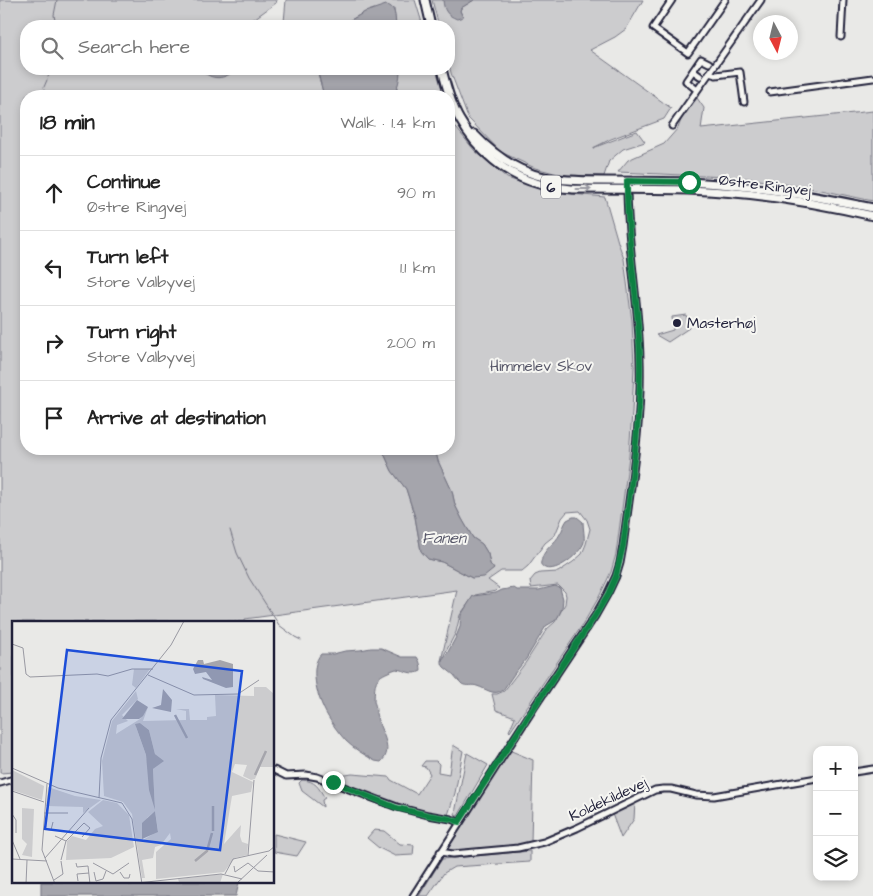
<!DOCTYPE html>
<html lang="en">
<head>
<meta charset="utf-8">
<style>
	body { margin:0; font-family:"Architects Daughter",sans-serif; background:#f2f2f2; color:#222 }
	.controls { position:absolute; right:15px; bottom:15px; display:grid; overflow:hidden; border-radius:10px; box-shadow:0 2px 8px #0003 }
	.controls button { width:45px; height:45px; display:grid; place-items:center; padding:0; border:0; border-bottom:1px solid #e0e0e0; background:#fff; color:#222; font:25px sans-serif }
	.compass { position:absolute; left:753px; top:15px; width:45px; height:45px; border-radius:50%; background:#fff; box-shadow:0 2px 8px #0003; rotate:173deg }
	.stop { position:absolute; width:15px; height:15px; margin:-11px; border:4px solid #0b8043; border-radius:50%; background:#fff }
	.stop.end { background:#0b8043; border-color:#fff; box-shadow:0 1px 5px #0008 }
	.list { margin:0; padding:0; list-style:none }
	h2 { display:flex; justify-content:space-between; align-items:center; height:65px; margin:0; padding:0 20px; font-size:21px }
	h2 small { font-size:16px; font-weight:400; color:#767676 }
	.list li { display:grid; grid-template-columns:32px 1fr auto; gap:15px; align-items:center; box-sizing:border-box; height:75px; padding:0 20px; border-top:1px solid #e0e0e0 }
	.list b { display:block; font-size:19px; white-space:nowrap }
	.list p { margin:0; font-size:16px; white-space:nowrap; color:#767676 }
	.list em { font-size:16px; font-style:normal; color:#767676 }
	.icon { flex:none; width:28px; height:28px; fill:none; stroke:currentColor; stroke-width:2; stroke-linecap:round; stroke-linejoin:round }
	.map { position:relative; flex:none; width:873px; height:896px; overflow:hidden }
	.search { position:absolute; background:#fff; box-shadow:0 2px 8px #0003; left:20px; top:20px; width:435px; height:55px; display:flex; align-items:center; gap:12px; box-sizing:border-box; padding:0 18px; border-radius:20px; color:#767676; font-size:19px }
	.panel { position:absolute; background:#fff; box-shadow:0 2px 8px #0003; left:20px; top:90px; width:435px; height:365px; border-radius:20px }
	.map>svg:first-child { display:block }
</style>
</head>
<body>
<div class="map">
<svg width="873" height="896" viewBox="0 0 873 896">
	<rect width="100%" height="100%" fill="#e9e9e7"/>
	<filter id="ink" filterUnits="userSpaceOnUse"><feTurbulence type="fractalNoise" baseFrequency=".02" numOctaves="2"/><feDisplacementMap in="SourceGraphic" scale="10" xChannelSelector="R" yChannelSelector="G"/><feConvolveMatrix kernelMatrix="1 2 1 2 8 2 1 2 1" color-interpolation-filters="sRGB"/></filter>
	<g filter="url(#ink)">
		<g fill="#ccccce" stroke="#777784">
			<polygon points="0,0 277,0 276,3 244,26 26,26 26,69 200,69 205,74 235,71 237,69 317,69 324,96 26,96 26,449 382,449 392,471 406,489 415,517 421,551 428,559 442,562 472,578 494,569 490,564 488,554 482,544 473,538 462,519 455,505 452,491 438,461 435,449 449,449 449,112 452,123 475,151 507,178 549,192 605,197 618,242 624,259 632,321 634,367 632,412 629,456 616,554 611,572 599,597 583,624 510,732 509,731 515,717 496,710 492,694 497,694 504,691 526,662 547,629 555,622 565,604 566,596 565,592 558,585 531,588 530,581 535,575 540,573 558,572 573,562 582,554 586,544 590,529 587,520 580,511 567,512 562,518 555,535 545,543 528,566 522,571 501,571 488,580 499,588 496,591 475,595 473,597 460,615 456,632 441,661 457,590 245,619 245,622 224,621 14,622 14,772 0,773"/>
			<polygon points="286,0 415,0 423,26 396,26 394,9 365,12 340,26 282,26 284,22"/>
			<polygon points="432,0 443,0 443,1 463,17 460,11 461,8 474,0 643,0 626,29 615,37 590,50 671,108 664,119 611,139 593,148 637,131 645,142 623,149 609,161 604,176 562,175 535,168 501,152 468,118 451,73 449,63 449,26 439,26"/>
			<polygon points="400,69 436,69 444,96 393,96 397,88"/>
			<polygon points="697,98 704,108 701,129 873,111 873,201 821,190 747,178 618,172 628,160 664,144 678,128 683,115"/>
			<polygon points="686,315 689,328 668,342 656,335 673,330 672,317"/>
			<polygon points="453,745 463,751 455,793 448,815 426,813 382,798 340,782 340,776 352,774 389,777 391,780 417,794 430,774 426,767 421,766 425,761 436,761 439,764 438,772 449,774"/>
			<polygon points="509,750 533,760 531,842 520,845 453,851 449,850 447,848"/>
			<polygon points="467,753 488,765 458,816 456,816 455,813"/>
			<path d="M302 780C316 781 318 787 325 798L322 800 323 807 302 791 299 783Z"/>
			<polygon points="635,803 634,819 621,838 612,814"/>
			<polygon points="374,830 384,831 400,844 414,845 413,855 395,856 379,848 367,838"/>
			<polygon points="274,834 306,842 297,856 274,852"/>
			<polygon points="530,851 530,862 454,867 444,873 428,896 419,896 442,859"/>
		</g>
		<g fill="#a5a5ac" stroke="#71717f">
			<path d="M443 0H474L461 8 460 11 463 17 457 19C447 15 444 11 443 0Z"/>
			<path d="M386 5C396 6 395 17 396 26H340L365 12Z"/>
			<path d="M200 69H237C224 80 212 81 200 69Z"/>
			<path d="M317 69H400C400 79 398 87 393 96H324Z"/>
			<polygon points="382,449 435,449 438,461 452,491 455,505 462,519 473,538 482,544 488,554 490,564 494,569 484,577 472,578 442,562 428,559 421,551 415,517 406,489 392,471"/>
			<path d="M573 517H577L583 522C583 528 585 537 584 542 581 553 557 573 545 568 542 566 540 565 541 562 541 561 542 560 542 558 546 547 555 544 560 534 563 529 564 524 567 520Z"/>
			<path d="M555 586 560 588 563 599 562 608 559 615 556 620 546 626 526 659 514 674 503 690C493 696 487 689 477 686 472 684 467 687 462 684 459 681 456 678 454 675 451 672 447 670 444 667 442 664 442 664 442 660L448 652 456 637 460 627 461 615 473 596 496 593 502 590 514 588 517 590H539Z"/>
			<path d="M371 648H381L402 657H417C420 661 421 666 421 671 412 676 405 670 396 669 374 677 375 679 374 702 377 707 375 712 377 717 380 731 395 749 381 762L375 761C365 755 354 749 346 741 338 732 329 720 324 709 317 695 309 667 321 654H333L345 651 360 650Z"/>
			<polygon points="41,882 239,882 236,896 41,896"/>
		</g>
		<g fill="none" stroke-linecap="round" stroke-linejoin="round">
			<g stroke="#71717f" stroke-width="1">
				<polyline points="56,26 54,15 57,0"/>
				<polyline points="48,77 52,69"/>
				<polyline points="44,87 47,80"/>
				<polyline points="42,96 44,90"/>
				<polyline points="230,530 237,553 249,578 279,625 295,637 301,640"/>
			</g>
			<g stroke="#22223b" stroke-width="9">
				<g id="minor">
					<polyline points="672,0 653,28 688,53 725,0"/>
					<polyline points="841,37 843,0"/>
					<polyline points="693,71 700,76"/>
					<polyline points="709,73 716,75 740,72 744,102"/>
					<polyline points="697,90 686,81 701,59 709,63"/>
					<polyline points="770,92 873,78"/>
					<polyline points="672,126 761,0"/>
					<polyline points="274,770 286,776 306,775 317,777 397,807 428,815 451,819 459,822"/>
					<polyline points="854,772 873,769"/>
					<polyline points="0,783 14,779"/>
					<polyline points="440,852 453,854 518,848 544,842 577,828 655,790 663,789 671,789 696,795 714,796 817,778"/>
					<path d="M413 896 535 706 595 616 608 593 616 576 620 563 623 546C631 484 642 422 640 360 639 300 626 241 627 181"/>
				</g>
			</g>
			<g stroke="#22223b" stroke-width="11">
				<g id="major">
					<polyline points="425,0 431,26"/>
					<path d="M442 69C446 85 451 105 460 120 477 150 505 175 539 184 550 187 562 188 573 189 611 189 650 189 688 190 749 192 813 202 873 216"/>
					<path d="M474 134C494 155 516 171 544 177 563 181 582 181 601 181 630 181 659 181 689 182 751 185 812 195 873 208"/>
				</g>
			</g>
			<use href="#minor" stroke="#f6f6f2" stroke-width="5"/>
			<use href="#major" stroke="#f6f6f2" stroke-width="7"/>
		</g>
		<defs><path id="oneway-shaft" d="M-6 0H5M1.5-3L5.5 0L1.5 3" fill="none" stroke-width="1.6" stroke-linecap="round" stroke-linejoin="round" transform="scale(1.25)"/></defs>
		<use stroke="#9797a0" href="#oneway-shaft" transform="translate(584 189)"/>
	</g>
	<g fill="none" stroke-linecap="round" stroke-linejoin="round" filter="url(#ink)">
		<path stroke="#0b8043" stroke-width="6" d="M333 782 397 808 428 815 451 819 459 822 535 706 595 616 608 594 616 576 623 546C631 484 641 422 640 360 639 300 626 241 627 181L689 182"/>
	</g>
	<circle fill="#22223b" stroke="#f6f6f2" stroke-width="2" cx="677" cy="323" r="5"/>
	<g text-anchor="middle" stroke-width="4" stroke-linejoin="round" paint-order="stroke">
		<rect fill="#f6f6f2" stroke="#626272" stroke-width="1" x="541" y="175.5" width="20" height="23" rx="4"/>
		<g font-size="14" font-weight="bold" fill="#22223b">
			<text x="551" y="192">6</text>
		</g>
		<g font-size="15" fill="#22223b" stroke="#f6f6f2">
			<text transform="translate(765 185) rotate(7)" y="5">Østre Ringvej</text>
			<text transform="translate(608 799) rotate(-25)" y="5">Koldekildevej</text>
		</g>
		<g font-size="15" fill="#22223b" stroke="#f6f6f2" text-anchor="start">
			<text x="687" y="328">Masterhøj</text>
		</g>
		<g font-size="15" fill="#555567" stroke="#f6f6f2">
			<text x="541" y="371">Himmelev Skov</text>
		</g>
		<g font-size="16" font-style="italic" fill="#565668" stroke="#f6f6f2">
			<text x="444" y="543">Fanen</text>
		</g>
	</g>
	<g transform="translate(12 621)">
		<rect width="262" height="262" fill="#e9e9e7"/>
		<path d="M122 48H138L124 67 120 64ZM242 66H254L262 73V146H248L243 158 239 159 231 155 235 144 223 143 220 151 241 161 239 171 220 175 212 223 229 204 228 215 230 221 236 223 235 234 223 237 212 251 144 258V231L159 218 158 212 149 224 143 226 141 237 130 239 133 257H141H130L120 193 111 181 92 175 90 140 100 100 124 70 126 78 110 94 116 100 105 104 104 113 128 98 136 86 131 100 174 99V90L164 88H177L178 99H195V96L204 95 203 74 242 75ZM128 102 137 109 143 133 151 140 141 148 143 189 134 134 124 106ZM143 190 146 210 131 219 135 197ZM0 149 32 165 30 179 0 169ZM36 166 63 175 89 179 71 192V186L34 185ZM91 179 105 182 117 194 122 226 99 237 54 239 55 220 60 215 74 219 83 208 91 205 76 191ZM10 187 22 188 20 236 10 234 15 223 10 218ZM211 253 208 262 167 261 166 258Z" fill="#ccccce" fill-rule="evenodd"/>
		<path d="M186 39H191L192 43 208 39 221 43V66L214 67 191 58 190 56 200 59 194 51 183 53 181 48ZM151 68 160 79 159 91 140 87 149 84ZM125 79 136 86 131 95 127 98H110ZM128 102 137 109 143 133 152 140 141 148 143 189 137 169 134 134 123 103ZM143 190 146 211 130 218V202Z" fill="#a5a5ac"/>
		<path fill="none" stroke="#a5a5ac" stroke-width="2.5" d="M163 94 175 117M243 154 254 130M201 185V210M183 240 195 230 200 212"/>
		<path fill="none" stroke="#9999a2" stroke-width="1" d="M0 23 11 27 14 53 18 56 85 53 96 55 120 48H141M136 54 182 74 226 73 247 59M0 147 46 167 110 182 120 198 130 263M35 163 30 229 43 263M0 170 32 181M87 177 89 137 99 99 159 24 172 0M32 192H56M0 193 4 199V212M31 208 39 209 41 201M43 215 54 220 72 202 78 207 70 216M0 219 8 238M236 234 242 159M33 237 77 187M0 238 35 240M49 239 54 220M64 242 65 246 76 245 78 263M81 242 101 253 117 242M222 245 223 251 236 242 246 250 263 251M82 251 84 260 91 258 94 250M108 251 112 257H117L118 253M213 253 221 238 257 230 263 225M42 259 51 253 49 240M66 260 65 253 77 252M14 263 15 239M116 263 209 253 230 258M224 263 255 234"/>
		<path fill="#1d4ed8" fill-opacity="0.15" stroke="#1d4ed8" stroke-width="2.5" d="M55 29 230 50 208 229 33 208Z"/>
		<rect width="262" height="262" fill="none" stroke="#22223b" stroke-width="2.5"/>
	</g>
</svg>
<div class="controls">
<button>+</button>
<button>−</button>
<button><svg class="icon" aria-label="layers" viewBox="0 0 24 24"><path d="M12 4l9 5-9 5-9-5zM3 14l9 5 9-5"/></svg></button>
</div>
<svg class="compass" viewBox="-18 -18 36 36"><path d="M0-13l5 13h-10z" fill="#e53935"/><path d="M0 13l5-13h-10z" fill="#767676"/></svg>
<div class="stop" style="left:689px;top:182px"></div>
<div class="stop end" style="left:333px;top:782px"></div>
<div class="search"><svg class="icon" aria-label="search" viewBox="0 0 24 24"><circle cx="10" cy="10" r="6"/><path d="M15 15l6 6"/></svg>Search here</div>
<section class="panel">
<h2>18 min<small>Walk · 1.4 km</small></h2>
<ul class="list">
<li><svg class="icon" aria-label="ahead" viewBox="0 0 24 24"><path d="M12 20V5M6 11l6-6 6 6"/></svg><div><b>Continue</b><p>Østre Ringvej</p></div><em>90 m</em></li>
<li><svg class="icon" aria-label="left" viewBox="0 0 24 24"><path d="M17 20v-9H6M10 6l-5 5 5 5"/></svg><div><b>Turn left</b><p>Store Valbyvej</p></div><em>1.1 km</em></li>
<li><svg class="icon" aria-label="right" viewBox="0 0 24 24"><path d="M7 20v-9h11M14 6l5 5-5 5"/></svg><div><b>Turn right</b><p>Store Valbyvej</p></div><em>200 m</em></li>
<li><svg class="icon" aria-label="arrive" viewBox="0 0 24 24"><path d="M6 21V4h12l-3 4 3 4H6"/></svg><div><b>Arrive at destination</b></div></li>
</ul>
</section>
</div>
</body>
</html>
